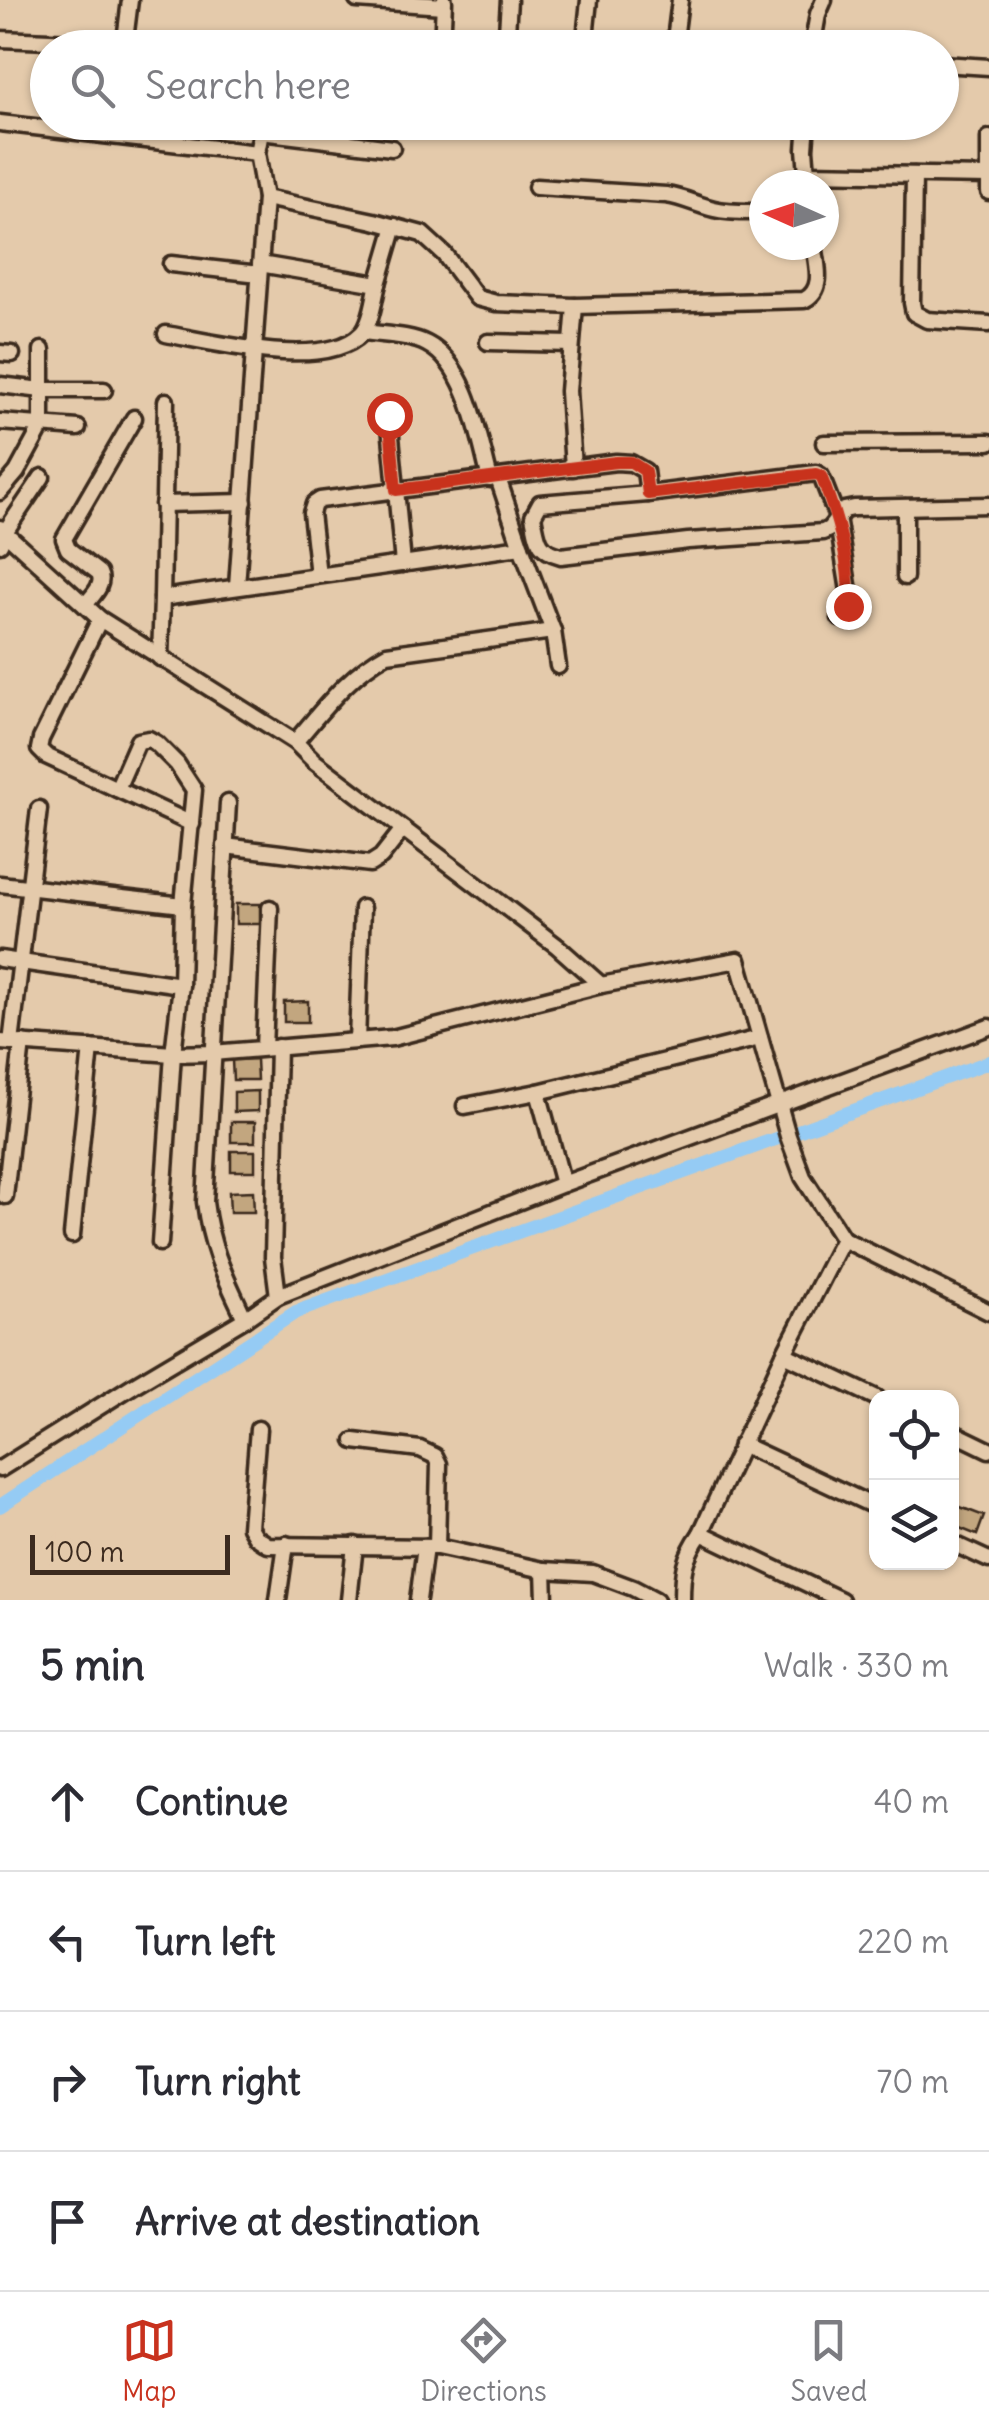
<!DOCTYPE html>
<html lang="en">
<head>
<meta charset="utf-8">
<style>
	body { margin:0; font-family:Delius,sans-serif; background:#f2f2f3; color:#2b2b33 }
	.controls { position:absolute; right:30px; bottom:30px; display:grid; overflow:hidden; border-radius:20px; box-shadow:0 2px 8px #0004 }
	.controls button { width:90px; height:90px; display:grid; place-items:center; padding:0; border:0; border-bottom:2px solid #e1e1e2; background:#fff; color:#2b2b33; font:50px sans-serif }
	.compass { position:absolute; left:749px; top:170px; width:90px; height:90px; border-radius:50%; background:#fff; box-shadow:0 2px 8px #0004; rotate:273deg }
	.scale { position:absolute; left:30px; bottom:25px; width:200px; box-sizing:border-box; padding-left:10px; border:5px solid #3b2a1e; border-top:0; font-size:28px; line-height:35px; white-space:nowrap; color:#3b2a1e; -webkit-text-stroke:8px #e4caab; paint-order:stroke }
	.stop { position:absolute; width:30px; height:30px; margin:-22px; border:8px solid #c8321e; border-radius:50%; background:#fff }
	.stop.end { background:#c8321e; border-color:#fff; box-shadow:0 2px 10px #0008 }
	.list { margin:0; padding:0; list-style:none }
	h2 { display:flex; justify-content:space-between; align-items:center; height:130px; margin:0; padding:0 40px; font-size:42px }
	h2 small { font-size:32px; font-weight:400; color:#7c7c81 }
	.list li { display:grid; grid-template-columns:65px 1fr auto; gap:30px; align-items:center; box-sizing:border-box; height:140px; padding:0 40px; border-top:2px solid #e1e1e2 }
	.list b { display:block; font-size:38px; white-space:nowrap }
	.list em { font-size:32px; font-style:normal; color:#7c7c81 }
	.icon { flex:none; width:55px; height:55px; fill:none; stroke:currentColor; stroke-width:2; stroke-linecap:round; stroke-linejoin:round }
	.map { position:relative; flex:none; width:989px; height:1600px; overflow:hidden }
	.search { position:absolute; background:#fff; box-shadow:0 2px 8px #0004; left:30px; right:30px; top:30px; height:110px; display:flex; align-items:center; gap:25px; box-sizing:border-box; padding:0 35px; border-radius:55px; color:#7c7c81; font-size:38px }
	.sheet { height:690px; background:#fff }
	nav { display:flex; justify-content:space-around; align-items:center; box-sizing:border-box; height:140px; border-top:2px solid #e1e1e2; background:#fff; font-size:28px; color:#7c7c81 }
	nav a { display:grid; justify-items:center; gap:5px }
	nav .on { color:#c8321e }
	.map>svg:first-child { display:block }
</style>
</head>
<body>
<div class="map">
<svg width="989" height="1600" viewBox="0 0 989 1600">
	<rect width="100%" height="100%" fill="#e4caab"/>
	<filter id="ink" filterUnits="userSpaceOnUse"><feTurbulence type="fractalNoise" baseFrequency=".01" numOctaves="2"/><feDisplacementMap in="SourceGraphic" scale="20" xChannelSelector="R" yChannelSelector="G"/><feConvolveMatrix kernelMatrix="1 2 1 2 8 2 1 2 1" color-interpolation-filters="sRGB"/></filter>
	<g filter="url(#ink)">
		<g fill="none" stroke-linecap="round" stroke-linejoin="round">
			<polyline stroke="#95cbf4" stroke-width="14" points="0,1506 296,1312 989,1062"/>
		</g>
		<g fill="#c2a67f" stroke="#3b2a1e" stroke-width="2.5">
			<rect x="236" y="904" width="24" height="20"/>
			<polygon points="308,1001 308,1022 284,1022 284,1002"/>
			<polygon points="256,1059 257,1080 233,1080 232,1060"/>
			<polygon points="258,1091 258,1111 234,1112 234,1092"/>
			<rect x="231" y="1122" width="24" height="20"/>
			<rect x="231" y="1151" width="24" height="20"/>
			<polygon points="253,1191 254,1212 230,1212 229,1192"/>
			<polygon points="955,1505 984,1516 977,1535 952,1525 952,1515"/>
		</g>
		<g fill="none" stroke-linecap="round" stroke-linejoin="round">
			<g stroke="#3b2a1e" stroke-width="21">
				<g id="street">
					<polyline points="357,0 443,6"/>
					<polyline points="0,39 124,44 150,48"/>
					<polyline points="124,48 130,0"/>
					<polyline points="442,48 444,1"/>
					<polyline points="506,48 509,0"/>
					<polyline points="584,48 589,0"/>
					<polyline points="674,48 680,0"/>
					<polyline points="812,48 818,14 824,0"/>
					<polyline points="942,64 989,67"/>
					<polyline points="807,122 805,149 808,185"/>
					<polyline points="0,123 257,153"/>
					<polyline points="261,132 392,148"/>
					<polyline points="989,138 989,192"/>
					<polyline points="807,173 989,176"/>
					<polyline points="914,175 912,303 914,313 927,320 989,324"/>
					<path d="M536 187 666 195C683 197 697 205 714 209 730 213 747 212 764 212"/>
					<path d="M265 198 374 221 422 234 444 254 477 298 496 303 575 306 804 300C825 290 817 265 814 245"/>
					<polyline points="171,264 259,274"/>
					<polyline points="378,284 395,226"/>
					<path d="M365 332C384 335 410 335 427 344 468 365 479 438 490 479"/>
					<path d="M166 334C212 342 325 371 361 334 372 324 374 298 378 284L260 264"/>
					<polyline points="488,342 571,344"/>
					<polyline points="0,353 12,354"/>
					<polyline points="0,385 42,390 104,390"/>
					<polyline points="389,415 403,564"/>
					<polyline points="0,422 78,428"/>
					<polyline points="824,443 989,442"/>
					<polyline points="573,468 568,391 575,306"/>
					<polyline points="498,478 521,547 553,631 558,666"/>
					<polyline points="0,492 17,472 42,426 42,350"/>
					<path d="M648 494 540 503 533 516C538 538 536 550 561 556L688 541 823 532 829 529 844 510 854 508 989 505"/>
					<polyline points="163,504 244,502"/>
					<polyline points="905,507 905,577"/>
					<polyline points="0,528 100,619 295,742 314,761 557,946 601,985"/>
					<polyline points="0,544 5,532 42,477"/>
					<polyline points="318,575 311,513 314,504 320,500 616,462 631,463 645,471 648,494 816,473 821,476 837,517 849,591 848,605 840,618"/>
					<polyline points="237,586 265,198 257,153 263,122"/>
					<polyline points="162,598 166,401"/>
					<path d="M85 605C93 595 105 585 99 573L68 549 64 539 134 418"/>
					<polyline points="100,619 41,739 39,749 46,756 192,824"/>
					<polyline points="160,658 162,598 521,547"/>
					<path d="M295 742C323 710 348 675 387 654L553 631"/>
					<polyline points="117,789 138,741 149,739 156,743 177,764 194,790 183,905 181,985 173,1054 160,1243"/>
					<path d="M228 803 205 1202C211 1250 225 1276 245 1319"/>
					<polyline points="225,846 370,864 381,857 403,829"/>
					<polyline points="0,884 183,905"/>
					<polyline points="0,959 181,985"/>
					<polyline points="357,1041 362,908"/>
					<polyline points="0,1042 173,1054 212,1053 392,1038 601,985 738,960 788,1136 803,1177 843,1239"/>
					<polyline points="11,1043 39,809"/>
					<polyline points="264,1048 270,908"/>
					<polyline points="538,1092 563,1184"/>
					<polyline points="465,1106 538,1092 760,1038"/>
					<polyline points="5,1196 22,1043"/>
					<polyline points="72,1235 91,1048"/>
					<polyline points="278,1296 273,1257 278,1047"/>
					<polyline points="784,1354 877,1398"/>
					<polyline points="258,1429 250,1527 256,1537 268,1545 437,1547 544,1570 593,1573 633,1588 656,1600"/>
					<polyline points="952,1432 989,1450"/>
					<polyline points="354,1441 420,1449 435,1456 439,1464 437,1547"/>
					<polyline points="741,1444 876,1507"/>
					<polyline points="0,1469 134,1385 245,1319 278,1296 563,1184 989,1027"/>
					<polyline points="701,1533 841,1600"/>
					<polyline points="952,1543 989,1560"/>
					<polyline points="544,1570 545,1600"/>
					<polyline points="278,1600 286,1544"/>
					<polyline points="349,1600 355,1545"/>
					<polyline points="418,1600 425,1547"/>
					<path d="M682 1600C682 1571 684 1557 701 1533L784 1354 843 1239 989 1312"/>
				</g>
			</g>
			<use href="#street" stroke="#e4caab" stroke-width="14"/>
		</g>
	</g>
	<g fill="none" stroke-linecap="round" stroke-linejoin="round" filter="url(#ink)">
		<path stroke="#c8321e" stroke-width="12" d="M389 415 396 490 616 462H631L645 471 648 494 816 474 821 476C836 514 852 564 848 606"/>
	</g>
</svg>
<div class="controls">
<button><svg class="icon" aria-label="locate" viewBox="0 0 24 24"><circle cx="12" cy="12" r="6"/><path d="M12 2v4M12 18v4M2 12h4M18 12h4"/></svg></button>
<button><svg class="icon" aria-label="layers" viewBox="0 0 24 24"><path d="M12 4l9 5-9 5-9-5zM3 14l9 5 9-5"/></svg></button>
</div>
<svg class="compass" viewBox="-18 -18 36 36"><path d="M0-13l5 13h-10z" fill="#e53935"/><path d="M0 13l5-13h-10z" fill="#7c7c81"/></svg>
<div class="scale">100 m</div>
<div class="stop" style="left:389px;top:415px"></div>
<div class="stop end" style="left:848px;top:606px"></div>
<div class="search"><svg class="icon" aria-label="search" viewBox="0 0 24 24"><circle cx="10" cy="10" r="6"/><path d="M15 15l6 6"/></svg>Search here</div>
</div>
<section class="sheet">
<h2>5 min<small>Walk · 330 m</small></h2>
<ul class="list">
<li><svg class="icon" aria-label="ahead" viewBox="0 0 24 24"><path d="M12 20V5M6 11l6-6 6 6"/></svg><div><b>Continue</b></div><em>40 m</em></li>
<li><svg class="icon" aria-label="left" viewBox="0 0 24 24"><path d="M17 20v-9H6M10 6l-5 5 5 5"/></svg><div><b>Turn left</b></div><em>220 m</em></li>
<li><svg class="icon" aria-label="right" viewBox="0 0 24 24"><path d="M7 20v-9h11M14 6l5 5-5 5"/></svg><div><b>Turn right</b></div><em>70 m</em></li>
<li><svg class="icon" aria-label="arrive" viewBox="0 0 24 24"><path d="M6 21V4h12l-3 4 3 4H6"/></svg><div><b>Arrive at destination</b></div></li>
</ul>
</section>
<nav>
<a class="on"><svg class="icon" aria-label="map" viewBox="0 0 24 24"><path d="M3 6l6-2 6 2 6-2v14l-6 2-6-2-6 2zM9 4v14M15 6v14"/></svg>Map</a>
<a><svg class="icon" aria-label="directions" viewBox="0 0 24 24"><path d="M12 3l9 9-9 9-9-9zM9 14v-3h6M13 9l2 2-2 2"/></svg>Directions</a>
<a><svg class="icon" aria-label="saved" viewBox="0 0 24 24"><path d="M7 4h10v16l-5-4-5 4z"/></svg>Saved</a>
</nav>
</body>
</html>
